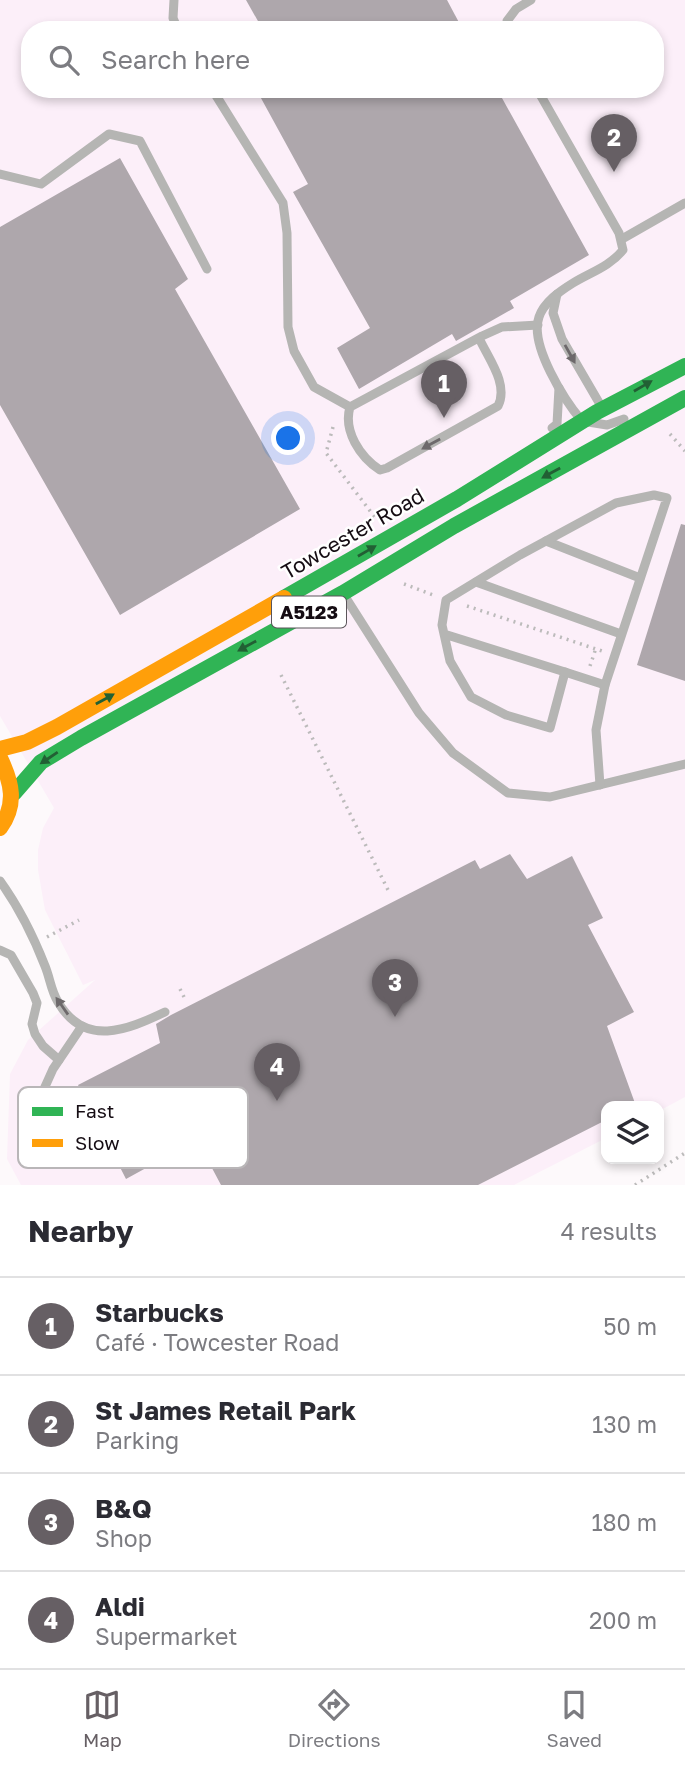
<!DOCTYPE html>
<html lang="en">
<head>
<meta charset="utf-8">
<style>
	body { margin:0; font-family:"Golos Text",sans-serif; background:#f7f7f7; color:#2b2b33 }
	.controls { position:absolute; right:21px; bottom:21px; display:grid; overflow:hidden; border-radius:14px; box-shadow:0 4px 10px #0003 }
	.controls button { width:63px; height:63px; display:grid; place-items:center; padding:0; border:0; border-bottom:2px solid #e1e1e2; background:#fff; color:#2b2b33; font:35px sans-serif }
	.you { position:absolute; left:289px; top:439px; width:24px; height:24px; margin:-18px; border:5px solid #fff; border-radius:50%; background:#1a73e8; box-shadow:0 0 0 10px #1a73e833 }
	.badge { display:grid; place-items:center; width:46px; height:46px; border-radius:50%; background:#665f64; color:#fff; font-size:23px; font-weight:700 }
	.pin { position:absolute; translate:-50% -58px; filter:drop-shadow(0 2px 4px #0008) }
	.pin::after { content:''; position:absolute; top:37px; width:24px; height:21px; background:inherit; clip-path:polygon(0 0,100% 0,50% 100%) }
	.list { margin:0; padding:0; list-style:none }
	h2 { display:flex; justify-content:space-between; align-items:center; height:91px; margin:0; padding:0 28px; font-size:30px }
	h2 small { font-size:23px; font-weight:400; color:#7c7c81 }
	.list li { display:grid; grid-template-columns:46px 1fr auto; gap:21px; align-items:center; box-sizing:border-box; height:98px; padding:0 28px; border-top:2px solid #e1e1e2 }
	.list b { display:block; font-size:26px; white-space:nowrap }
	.list p { margin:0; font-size:23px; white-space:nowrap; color:#7c7c81 }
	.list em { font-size:23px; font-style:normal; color:#7c7c81 }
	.icon { flex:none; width:38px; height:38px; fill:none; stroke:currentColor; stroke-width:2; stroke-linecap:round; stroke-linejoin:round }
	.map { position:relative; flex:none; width:685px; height:1185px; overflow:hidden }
	.search { position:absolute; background:#fff; box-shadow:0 4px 10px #0003; left:21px; right:21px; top:21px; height:77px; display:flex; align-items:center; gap:18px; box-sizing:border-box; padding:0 24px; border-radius:28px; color:#7c7c81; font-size:26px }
	.sheet { height:483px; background:#fff }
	nav { display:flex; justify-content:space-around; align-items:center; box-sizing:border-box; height:98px; border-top:2px solid #e1e1e2; background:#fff; font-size:19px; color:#7c7c81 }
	nav a { display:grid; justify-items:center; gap:4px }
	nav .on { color:#665f64 }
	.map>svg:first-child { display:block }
</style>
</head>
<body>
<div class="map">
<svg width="685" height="1185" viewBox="0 0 685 1185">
	<rect width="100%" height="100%" fill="#fdf9fb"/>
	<path fill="#fceff9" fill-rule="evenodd" d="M0 0H685V1097L659 1111V1106H606V1138L514 1185H21L7 1159 10 1074 28 1040 95 980 83 985 45 910 38 870V850L43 828 54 808 0 716ZM30 30H655V89H30Z"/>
	<g fill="#aea7ac">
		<polygon points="246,0 447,0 463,30 263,30"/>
		<polygon points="256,89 497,89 589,255 510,301 514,308 456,341 452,334 359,389 337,348 370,328 293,192 308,184"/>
		<polygon points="120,158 188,279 175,289 300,509 120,615 0,405 0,227"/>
		<polygon points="681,524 685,525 685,681 637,665"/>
		<polygon points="510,854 527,879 572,856 603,918 588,925 634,1012 607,1026 636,1106 606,1106 606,1120 478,1185 221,1185 197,1140 126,1179 78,1085 160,1043 156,1024 171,1015 475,860 480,869"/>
	</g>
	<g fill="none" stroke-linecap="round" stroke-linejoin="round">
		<g stroke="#bcbbbb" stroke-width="3.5" stroke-dasharray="2 5" stroke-linecap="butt">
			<polyline points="333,427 326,453 377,520"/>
			<polyline points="670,434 685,451"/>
			<polyline points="404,584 433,595"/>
			<polyline points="467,606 602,651"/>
			<polyline points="590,666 596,648"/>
			<polyline points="281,675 389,892"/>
			<polyline points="47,937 79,920"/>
			<polyline points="180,989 185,999"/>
			<polyline points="635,1185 685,1153"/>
		</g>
		<g stroke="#b5b5b3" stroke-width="9">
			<polyline points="174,0 173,18 178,30"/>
			<polyline points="508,30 507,21 516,9 531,0"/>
			<polyline points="212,89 283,203 287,233 288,327 294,351 314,387 350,407"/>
			<path d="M537 89 619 233 623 250C609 267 591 272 573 283 560 291 544 302 539 317 529 345 565 401 582 421L607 425 624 419"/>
			<polyline points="0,174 41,184 109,134 140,141 207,269"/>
			<polyline points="622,239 685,203"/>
			<polyline points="557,294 553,313 562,339 601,406"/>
			<path d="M479 338C488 358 509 384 498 406L387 468 380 470C360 457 343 431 350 407L482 336 502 327 538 325"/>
			<polyline points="552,428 557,424 559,388"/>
			<polyline points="546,541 640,578"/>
			<polyline points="476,582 621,634"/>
			<polyline points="344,595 419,713 453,753 508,793 550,797 685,764"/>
			<polyline points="444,634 565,672 550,728 506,715 471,697 450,661 442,625 446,600 520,555 616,503 654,495 667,498 605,685 596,730 600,785"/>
			<polyline points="565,672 605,685"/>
			<path d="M0 881C18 906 34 938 45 966 50 978 51 991 58 1002 85 1048 127 1030 165 1012"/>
			<polyline points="0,950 11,955 33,993 37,1003 32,1024 35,1034 43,1046 59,1060"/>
			<polyline points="50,1106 44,1089 53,1069 82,1026"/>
		</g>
		<g stroke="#30b455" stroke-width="16">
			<polyline points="284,598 457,499 597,412 685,366"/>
			<polyline points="14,793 41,762 81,738 343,593 454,526 685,398"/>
		</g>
		<g stroke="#ff9f0a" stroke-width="16">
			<polyline points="0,749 27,742 57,727 284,598"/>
			<path d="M0 758C12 783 17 804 0 828"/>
		</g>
	</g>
	<defs><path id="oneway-solid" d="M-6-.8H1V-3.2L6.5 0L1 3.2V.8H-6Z" transform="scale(1.75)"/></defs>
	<g fill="#6d696b">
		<use href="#oneway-solid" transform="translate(570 354) rotate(61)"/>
		<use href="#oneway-solid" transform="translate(431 444) rotate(151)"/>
		<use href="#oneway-solid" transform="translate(62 1006) rotate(-125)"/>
	</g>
	<g fill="#226034">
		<use href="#oneway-solid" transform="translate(643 386) rotate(-30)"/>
		<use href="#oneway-solid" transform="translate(551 473) rotate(151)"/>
		<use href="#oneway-solid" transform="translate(367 551) rotate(-30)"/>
		<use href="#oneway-solid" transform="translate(247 646) rotate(151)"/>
		<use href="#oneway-solid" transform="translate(105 699) rotate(-29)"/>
		<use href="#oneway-solid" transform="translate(49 758) rotate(146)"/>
	</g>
	<g text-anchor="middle" stroke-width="5" stroke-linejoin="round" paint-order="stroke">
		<rect fill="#fff" stroke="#5b555a" stroke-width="2" x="272" y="596.5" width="74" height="31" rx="5"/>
		<g font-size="19" font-weight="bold" fill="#150c13">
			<text x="309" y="619">A5123</text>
		</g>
		<g font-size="21" fill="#150c13" stroke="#fff">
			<text transform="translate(353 534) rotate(-30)" y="7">Towcester Road</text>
		</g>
	</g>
	<rect x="18" y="1087" width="230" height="81" rx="10" fill="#fff" stroke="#b9b6b8" stroke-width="2"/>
	<rect x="32" y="1107" width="31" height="9" fill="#30b455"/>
	<rect x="32" y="1139" width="31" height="8" fill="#ff9f0a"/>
	<g font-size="19" fill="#150c13">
		<text x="75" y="1118">Fast</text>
		<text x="75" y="1150">Slow</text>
	</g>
</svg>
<div class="controls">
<button><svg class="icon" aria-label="layers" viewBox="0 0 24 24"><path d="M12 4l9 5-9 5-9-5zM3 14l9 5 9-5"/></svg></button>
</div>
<div class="you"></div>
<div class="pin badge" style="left:444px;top:418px">1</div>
<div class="pin badge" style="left:614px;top:172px">2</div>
<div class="pin badge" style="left:395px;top:1017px">3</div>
<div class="pin badge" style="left:277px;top:1101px">4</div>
<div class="search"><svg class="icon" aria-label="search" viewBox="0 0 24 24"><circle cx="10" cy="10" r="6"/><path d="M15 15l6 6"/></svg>Search here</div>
</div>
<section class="sheet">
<h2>Nearby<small>4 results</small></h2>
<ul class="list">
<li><span class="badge">1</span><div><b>Starbucks</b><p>Café · Towcester Road</p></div><em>50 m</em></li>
<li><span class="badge">2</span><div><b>St James Retail Park</b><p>Parking</p></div><em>130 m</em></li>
<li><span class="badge">3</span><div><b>B&amp;Q</b><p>Shop</p></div><em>180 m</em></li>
<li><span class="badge">4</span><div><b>Aldi</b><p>Supermarket</p></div><em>200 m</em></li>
</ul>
</section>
<nav>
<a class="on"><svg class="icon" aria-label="map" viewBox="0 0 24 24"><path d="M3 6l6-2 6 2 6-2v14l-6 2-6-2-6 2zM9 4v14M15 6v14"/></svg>Map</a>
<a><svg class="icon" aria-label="directions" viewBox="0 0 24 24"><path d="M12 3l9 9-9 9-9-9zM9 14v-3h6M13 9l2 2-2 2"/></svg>Directions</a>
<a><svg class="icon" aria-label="saved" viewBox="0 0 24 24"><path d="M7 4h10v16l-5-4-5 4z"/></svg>Saved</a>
</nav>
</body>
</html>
